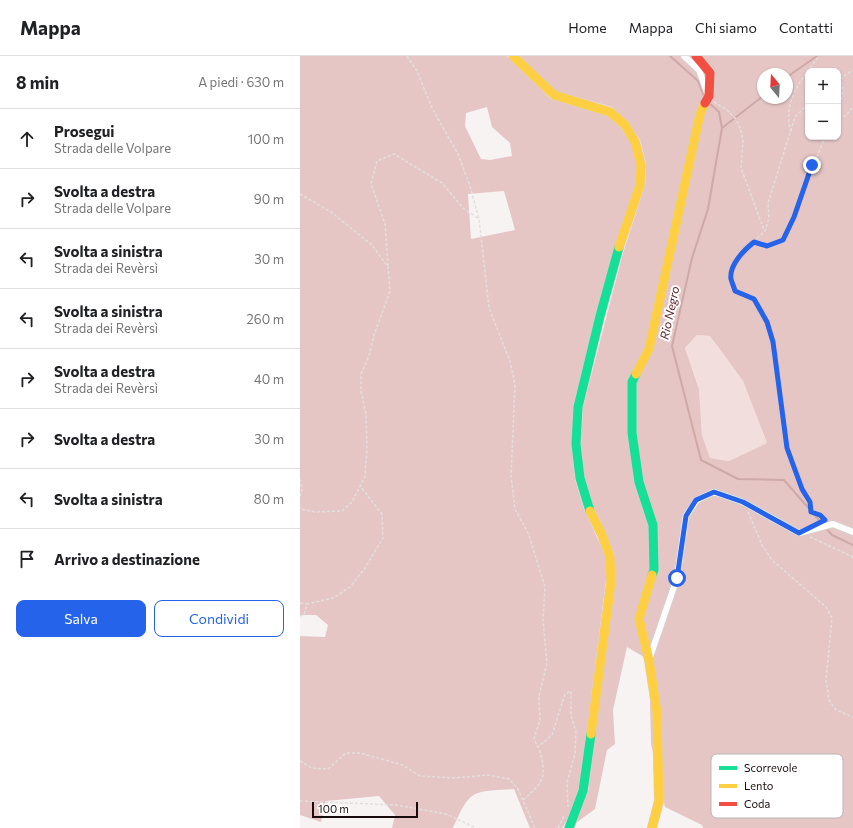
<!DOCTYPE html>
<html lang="it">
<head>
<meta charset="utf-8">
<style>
	body { margin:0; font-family:Commissioner,sans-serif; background:#f2f2f2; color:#202124 }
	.controls { position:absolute; right:12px; top:12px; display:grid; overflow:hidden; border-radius:8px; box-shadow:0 1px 3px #0004 }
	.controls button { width:36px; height:36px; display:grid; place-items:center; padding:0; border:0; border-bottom:1px solid #e0e0e0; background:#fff; color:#202124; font:20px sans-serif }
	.compass { position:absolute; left:457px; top:12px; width:36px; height:36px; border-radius:50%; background:#fff; box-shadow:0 1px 3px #0004; rotate:342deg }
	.scale { position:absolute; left:12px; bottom:10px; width:106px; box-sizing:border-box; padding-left:4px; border:2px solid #180b0b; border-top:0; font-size:11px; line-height:14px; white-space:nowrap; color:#180b0b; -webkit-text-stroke:3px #fff; paint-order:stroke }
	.stop { position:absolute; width:12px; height:12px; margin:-9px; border:3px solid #2563eb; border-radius:50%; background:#fff }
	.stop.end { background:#2563eb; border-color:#fff; box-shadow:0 1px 4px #0008 }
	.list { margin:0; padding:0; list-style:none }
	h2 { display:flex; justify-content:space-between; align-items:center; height:52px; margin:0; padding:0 16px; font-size:17px }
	h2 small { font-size:13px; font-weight:400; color:#757577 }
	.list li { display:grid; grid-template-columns:26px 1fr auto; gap:12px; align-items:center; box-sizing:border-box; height:60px; padding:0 16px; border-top:1px solid #e0e0e0 }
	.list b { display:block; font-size:15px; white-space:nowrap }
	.list p { margin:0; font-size:13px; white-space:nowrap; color:#757577 }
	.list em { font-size:13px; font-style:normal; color:#757577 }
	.actions { display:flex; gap:8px; padding:12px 16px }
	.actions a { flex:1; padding:9px 0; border:1px solid #2563eb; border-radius:8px; text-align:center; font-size:14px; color:#2563eb }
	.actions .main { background:#2563eb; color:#fff }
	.icon { flex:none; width:22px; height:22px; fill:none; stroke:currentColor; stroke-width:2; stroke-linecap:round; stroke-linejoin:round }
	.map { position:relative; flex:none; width:553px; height:772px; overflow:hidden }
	header { display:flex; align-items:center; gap:24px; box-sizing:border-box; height:56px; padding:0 20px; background:#fff; border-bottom:1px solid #e0e0e0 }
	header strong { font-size:19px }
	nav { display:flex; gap:22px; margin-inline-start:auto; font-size:14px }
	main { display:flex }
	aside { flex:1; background:#fff }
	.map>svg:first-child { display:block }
</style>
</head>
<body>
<header>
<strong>Mappa</strong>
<nav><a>Home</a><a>Mappa</a><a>Chi siamo</a><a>Contatti</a></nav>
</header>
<main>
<aside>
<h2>8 min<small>A piedi · 630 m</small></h2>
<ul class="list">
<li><svg class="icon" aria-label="ahead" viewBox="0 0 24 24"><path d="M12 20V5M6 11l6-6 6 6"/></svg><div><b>Prosegui</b><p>Strada delle Volpare</p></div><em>100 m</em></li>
<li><svg class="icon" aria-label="right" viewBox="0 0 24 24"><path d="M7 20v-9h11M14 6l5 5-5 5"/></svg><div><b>Svolta a destra</b><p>Strada delle Volpare</p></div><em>90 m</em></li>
<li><svg class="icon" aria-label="left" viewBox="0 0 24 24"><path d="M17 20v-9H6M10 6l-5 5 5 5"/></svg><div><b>Svolta a sinistra</b><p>Strada dei Revèrsì</p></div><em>30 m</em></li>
<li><svg class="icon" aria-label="left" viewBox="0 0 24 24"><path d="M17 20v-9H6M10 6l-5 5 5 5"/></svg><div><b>Svolta a sinistra</b><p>Strada dei Revèrsì</p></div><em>260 m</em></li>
<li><svg class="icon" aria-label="right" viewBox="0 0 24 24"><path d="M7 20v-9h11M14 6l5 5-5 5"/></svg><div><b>Svolta a destra</b><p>Strada dei Revèrsì</p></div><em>40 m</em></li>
<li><svg class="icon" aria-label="right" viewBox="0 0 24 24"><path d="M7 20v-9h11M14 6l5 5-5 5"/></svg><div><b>Svolta a destra</b></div><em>30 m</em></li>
<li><svg class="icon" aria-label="left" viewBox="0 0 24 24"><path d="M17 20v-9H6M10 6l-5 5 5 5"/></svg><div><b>Svolta a sinistra</b></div><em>80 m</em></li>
<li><svg class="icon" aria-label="arrive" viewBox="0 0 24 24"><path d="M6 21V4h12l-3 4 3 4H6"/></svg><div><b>Arrivo a destinazione</b></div></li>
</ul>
<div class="actions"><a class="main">Salva</a><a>Condividi</a></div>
</aside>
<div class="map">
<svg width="553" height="772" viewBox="0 0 553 772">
	<rect width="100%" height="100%" fill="#f8f3f3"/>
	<polygon fill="#f3dede" points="397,279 410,280 443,325 467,387 429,405 410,402 402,379 399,332 385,292"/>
	<g fill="#e5c6c5" fill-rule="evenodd">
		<path d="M0 0H207L251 43 308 60 321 72 331 87 337 109 336 128 314 194 272 388 275 423 284 453 306 501V525L279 735 266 766 262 772H230L214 733C172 736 171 732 153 772H92L95 759 79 740 26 745 21 766 0 759V580L25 581 28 569 16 559H0ZM187 51 192 71 210 87 212 100 190 104 181 103 165 70 166 57ZM204 135 215 174 171 183 168 138Z"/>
		<path d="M220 0H553V772H403L402 769 365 751 351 688 349 604 327 591 313 654 315 688 307 694 295 753 276 767V763L288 736 315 526V500L306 477 293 450 284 421 281 388 283 351 323 197 345 129 346 108 340 84 328 66 312 51 256 35ZM508 15H538V81H508ZM463 18H487V42H463ZM397 279 410 280 443 325 467 387 429 405 410 402 402 379 399 333 385 292Z"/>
	</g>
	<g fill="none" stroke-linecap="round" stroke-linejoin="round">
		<g stroke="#cea9a8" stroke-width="2">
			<polyline points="370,0 398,25 405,43"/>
			<polyline points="487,21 517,0"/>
			<polyline points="408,46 419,56 422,72 408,153 392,202 372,290 401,404 438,423 484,424 532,479 553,489"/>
			<polyline points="422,72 463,40"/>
		</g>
		<g stroke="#d8cfce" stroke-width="8">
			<g id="street">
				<polyline points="384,0 399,14 407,36"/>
				<polyline points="349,604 377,522 386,460 397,444 414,436 443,446 499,477 533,468 553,476"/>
			</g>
		</g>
		<g stroke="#d8cfce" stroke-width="10">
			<g id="fast">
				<polyline points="336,318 332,326 332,377 339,426 353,469 354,514 352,519"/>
				<polyline points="290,455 280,422 276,388 278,351 300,260 319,191"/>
				<polyline points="269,772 283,735 291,678"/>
			</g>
		</g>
		<g stroke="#d8cfce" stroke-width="10">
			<g id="slow">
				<polyline points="213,0 254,39 310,56 325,69 335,86 341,109 340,129 319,191"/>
				<polyline points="336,318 349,293 400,58 405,47"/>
				<polyline points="290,455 302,479 310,501 311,526 291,678"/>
				<polyline points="352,772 359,745 357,656 349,604 339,563 352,519"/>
			</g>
		</g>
		<g stroke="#d8cfce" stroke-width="10">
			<polyline id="jam" points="396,0 410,17 409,40 405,47"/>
		</g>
		<g stroke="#e2dfdf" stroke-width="1.5" stroke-dasharray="3 2" stroke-linecap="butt">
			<polyline points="107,0 117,15 132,52 158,98 170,130 179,163 189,252 210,305 215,329 211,420 215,453 229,479 245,531 243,564 247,607 239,640 240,664 234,683 238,691 252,679 265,638 271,635 271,659 276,676 275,698 267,726 268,751"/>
			<path d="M538 23H540C546 35 539 47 538 61"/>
			<polyline points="540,23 553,14"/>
			<polyline points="414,46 426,53 435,62 440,72 443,84 441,112 464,174"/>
			<polyline points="508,48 495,61 468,147 469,162 465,175 444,194 435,207 431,222 435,235 454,243 467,265 473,286 487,392 502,433 510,446 511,456 520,459 524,464"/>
			<polyline points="538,61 546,60 553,50"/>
			<path d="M491 76C482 44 501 25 519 0"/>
			<polyline points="0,138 31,156 72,189 88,211 90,235 74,279 69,300 61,318 61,335 66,359 67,393 65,420 52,446 42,455 15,456 1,453 0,451"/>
			<polyline points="454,186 467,190 483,184 525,81"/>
			<polyline points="88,210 85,168 71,128 77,105 94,98 142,127 163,152 179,163"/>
			<polyline points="0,423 2,436 0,440"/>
			<polyline points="448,456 462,489 472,504 526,551 532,562 526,624 529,644 536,654 553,661"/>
			<polyline points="510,481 553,501"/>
			<polyline points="0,547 7,548"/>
			<polyline points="0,560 4,559 7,548 33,542 50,531 65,512 83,482 82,458 60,430"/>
			<polyline points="0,705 12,712 28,713 46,697 60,697 103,709 120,720 155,722 188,719 209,723 218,733 235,772"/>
			<path d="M223 744C245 725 247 720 239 692"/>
			<polyline points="0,745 96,749 146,758 176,772"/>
			<polyline points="258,772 264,760"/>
		</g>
		<use href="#street" stroke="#fefdfd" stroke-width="6"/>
		<use href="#fast" stroke="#16e098" stroke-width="9"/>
		<use href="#slow" stroke="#ffcf43" stroke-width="9"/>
		<use href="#jam" stroke="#f24e42" stroke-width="9"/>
	</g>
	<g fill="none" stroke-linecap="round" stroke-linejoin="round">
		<path stroke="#2563eb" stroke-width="5" d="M377 522 386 460 396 444 414 436 443 446 499 477 525 464 520 459 511 456 510 446 502 433 487 392 473 286 467 266 454 243 435 235C434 231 432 227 431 223 429 209 444 194 454 186L467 190 483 184 494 161 512 109"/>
	</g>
	<g text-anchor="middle" stroke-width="4" stroke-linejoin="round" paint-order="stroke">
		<g font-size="12" font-style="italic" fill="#642427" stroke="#fff">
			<text transform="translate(370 257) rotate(-78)" y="4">Rio Negro</text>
		</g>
	</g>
	<rect x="411" y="698" width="132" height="64" rx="6" fill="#fff" stroke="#bab6b6" stroke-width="1"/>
	<rect x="419" y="710" width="18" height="4" fill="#16e098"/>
	<rect x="419" y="728" width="18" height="4" fill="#ffcf43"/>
	<rect x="419" y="746" width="18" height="4" fill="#f24e42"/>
	<g font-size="11" fill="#180b0b">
		<text x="444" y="716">Scorrevole</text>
		<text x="444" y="734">Lento</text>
		<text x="444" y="752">Coda</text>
	</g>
</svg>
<div class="controls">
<button>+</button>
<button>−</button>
</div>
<svg class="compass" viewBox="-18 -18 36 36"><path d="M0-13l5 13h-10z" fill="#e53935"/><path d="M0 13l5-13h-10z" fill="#757577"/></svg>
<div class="scale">100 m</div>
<div class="stop" style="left:377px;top:522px"></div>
<div class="stop end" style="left:512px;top:109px"></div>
</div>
</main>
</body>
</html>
